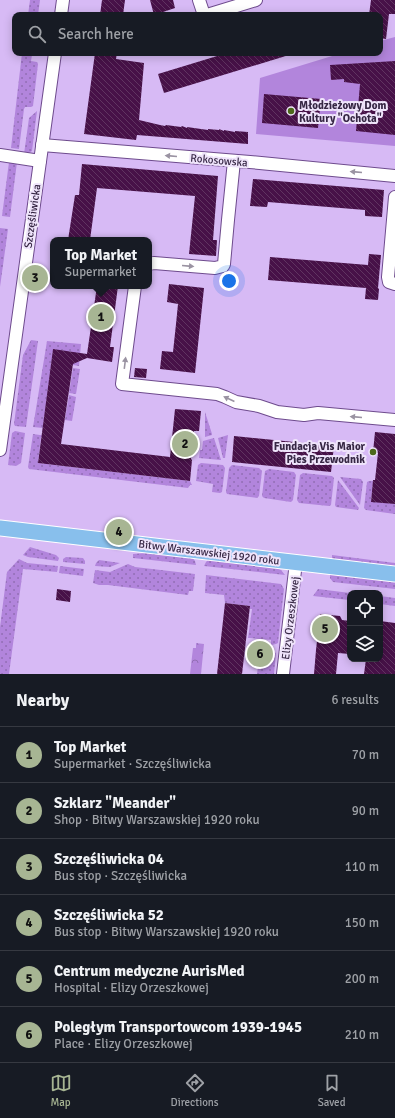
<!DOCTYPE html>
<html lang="en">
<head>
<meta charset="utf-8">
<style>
	body { margin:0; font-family:Signika,sans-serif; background:#242831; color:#f1f3f6 }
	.controls { position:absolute; right:12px; bottom:12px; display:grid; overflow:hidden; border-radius:8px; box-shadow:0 2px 10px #0003 }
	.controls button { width:36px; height:36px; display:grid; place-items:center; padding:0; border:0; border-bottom:1px solid #363941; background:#171b24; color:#f1f3f6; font:20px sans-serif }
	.you { position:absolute; left:229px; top:281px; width:14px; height:14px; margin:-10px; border:3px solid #fff; border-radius:50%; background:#1a73e8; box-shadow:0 0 0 6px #1a73e833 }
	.badge { display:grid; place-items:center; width:26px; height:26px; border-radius:50%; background:#a7b593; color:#111; font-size:13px; font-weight:700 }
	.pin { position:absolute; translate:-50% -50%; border:2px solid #fff; box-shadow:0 1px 4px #0006 }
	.popup { position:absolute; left:50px; top:237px; width:102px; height:52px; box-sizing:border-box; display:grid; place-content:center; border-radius:8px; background:#171b24; filter:drop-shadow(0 1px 3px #0005); font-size:13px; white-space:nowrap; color:#9ea1a6 }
	.popup b { font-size:15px; color:#f1f3f6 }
	.popup::after { content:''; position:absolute; left:50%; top:100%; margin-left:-8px; border:8px solid transparent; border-top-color:#171b24 }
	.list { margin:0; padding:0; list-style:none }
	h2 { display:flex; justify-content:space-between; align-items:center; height:52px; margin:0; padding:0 16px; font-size:17px }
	h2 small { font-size:13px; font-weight:400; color:#9ea1a6 }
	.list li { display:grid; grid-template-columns:26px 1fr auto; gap:12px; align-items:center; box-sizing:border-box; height:56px; padding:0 16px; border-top:1px solid #363941 }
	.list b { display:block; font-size:15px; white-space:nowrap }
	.list p { margin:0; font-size:13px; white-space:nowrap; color:#9ea1a6 }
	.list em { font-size:13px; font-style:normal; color:#9ea1a6 }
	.icon { flex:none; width:22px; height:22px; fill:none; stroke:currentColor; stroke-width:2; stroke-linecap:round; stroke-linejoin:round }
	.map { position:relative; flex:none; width:395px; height:674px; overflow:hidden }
	.search { position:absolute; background:#171b24; box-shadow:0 2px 10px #0003; left:12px; right:12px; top:12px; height:44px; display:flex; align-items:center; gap:10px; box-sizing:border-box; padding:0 14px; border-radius:8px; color:#9ea1a6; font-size:15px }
	.sheet { height:388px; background:#171b24 }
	nav { display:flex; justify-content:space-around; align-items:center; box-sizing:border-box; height:56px; border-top:1px solid #363941; background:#171b24; font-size:11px; color:#9ea1a6 }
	nav a { display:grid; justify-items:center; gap:2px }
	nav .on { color:#a7b593 }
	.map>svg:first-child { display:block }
</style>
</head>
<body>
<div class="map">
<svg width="395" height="674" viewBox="0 0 395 674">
	<defs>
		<pattern id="grass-dots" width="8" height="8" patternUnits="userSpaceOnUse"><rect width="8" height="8" fill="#b285dc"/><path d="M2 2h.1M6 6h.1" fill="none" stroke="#926db4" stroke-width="1.8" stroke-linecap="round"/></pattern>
		<pattern id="forest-crowns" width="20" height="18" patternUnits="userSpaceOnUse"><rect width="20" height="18" fill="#b285dc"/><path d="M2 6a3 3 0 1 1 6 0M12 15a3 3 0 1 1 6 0" fill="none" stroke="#926db4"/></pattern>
		<pattern id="building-back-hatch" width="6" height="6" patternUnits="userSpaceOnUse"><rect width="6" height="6" fill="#471148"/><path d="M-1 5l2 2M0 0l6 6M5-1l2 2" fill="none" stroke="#603461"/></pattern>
	</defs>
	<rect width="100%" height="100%" fill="#d7baf5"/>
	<g fill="url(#grass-dots)">
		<polygon points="30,0 40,0 38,15 28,15"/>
		<polygon points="22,53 31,53 32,55 31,61 37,62 38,64 33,106 31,107 25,107 24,109 19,149 11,148"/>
		<polygon points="37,111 32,151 29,153 24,154 29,118"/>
		<polygon points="9,162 17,162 10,217 2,216"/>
		<polygon points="0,228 8,229 0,287"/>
		<polygon points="31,340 38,341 26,427 15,426 14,424 23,355"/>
		<polygon points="47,341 81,344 79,366 73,365 74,352 53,350 43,428 33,427"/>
		<polygon points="73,368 80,369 76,394 69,393"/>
		<polygon points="69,395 76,397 72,421 65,420 65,419"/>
		<polygon points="205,412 212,434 212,435 205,437"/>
		<polygon points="15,431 25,433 21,463 16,466 8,465 12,433"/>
		<polygon points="33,434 47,436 41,437 38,463 190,481 192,485 190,485 188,488 29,469 28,467"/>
		<polygon points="228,435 225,458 223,458 218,438"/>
		<polygon points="214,438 221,460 220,460 199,458 200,450 202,450 203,441"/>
		<polygon points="201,463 223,465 225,468 222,492 220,493 212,492 213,484 196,481 198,465"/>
		<polygon points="232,465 259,468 262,471 259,496 257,498 227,494 226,492 229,468"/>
		<polygon points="269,469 294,472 296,475 293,500 291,502 264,498 262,496 265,471"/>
		<polygon points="303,473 332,476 334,478 331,505 329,506 299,503 297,500 300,475"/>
		<polygon points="340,477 361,479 363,482 360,505"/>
		<polygon points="338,480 359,508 358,510 336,507 335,505"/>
		<polygon points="369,481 373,481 371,501 395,504 395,514 366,510 364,508 367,482"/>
		<polygon points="30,547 56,555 59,558 58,561 28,557 23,555"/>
		<polygon points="146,553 192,557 195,561 196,565 133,558 133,554"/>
		<polygon points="332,555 395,563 395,567 332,560"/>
		<polygon points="66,557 83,558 85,561 85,564 63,562 63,559"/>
		<polygon points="19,559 27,563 58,566 57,572 23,569 9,674 0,674 0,627 7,572"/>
		<polygon points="209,559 275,567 281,570 285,575 204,566 206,562"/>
		<polygon points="99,560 120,563 110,567 95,566 96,563"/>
		<polygon points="128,564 135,567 195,574 193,591 189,591 188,595 108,585 99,585 93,583 95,570 110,572"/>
		<polygon points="60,566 84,569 83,576 59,573"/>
		<polygon points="330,574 395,581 395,589 333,582 330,578"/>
		<polygon points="206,575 281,584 284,589 278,643 276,644 271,645 271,640 250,638 248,638 252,609 250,609 250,606 225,603 224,595 205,593"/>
		<polygon points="318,589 350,593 349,600 313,596"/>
		<polygon points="380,596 395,598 395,606 380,604"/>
		<polygon points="268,650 276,653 274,674 257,674 260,651"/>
	</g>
	<polygon fill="url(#forest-crowns)" points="196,643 204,644 201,674 190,674 193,648 196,648"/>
	<polygon fill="#b285dc" points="395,37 395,146 256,134 260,78 342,53 380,53 380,41"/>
	<g fill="url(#building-back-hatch)">
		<polygon points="102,0 125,0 123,15 100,15"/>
		<polygon points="150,0 173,0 175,8 154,15"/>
		<polygon points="371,0 395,0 395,14 389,14 386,39 380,38 380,15 369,15"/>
		<polygon points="95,53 117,53 116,59 144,63 139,120 160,125 165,126 166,125 181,127 182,126 187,128 187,127 208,130 208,129 219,130 219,129 224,131 224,130 235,132 235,131 248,132 248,144 137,135 136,140 84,134"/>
		<polygon points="227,53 289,53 289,55 164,93 158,74"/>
		<polygon points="395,61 395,135 356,131 360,84 344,82 344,79 331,80 330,65"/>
		<polygon points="264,94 321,99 318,128 262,123"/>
		<polygon points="82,164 218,176 213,240 217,240 216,256 189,254 195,196 97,188 90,240 68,240 75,195 79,195"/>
		<polygon points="253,179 384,190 382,217 365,216 365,210 268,202 267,207 250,206"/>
		<polygon points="369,254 381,255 378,288 379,289 378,300 365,299 366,288 268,280 270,257 368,265"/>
		<polygon points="169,284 204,288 195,373 160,369 162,351 173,352 176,324 178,304 167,302"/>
		<polygon points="97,286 118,286 110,347 114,347 112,362 87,358 73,364 61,444 170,457 175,409 201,411 199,431 194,431 191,459 192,460 190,481 38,463 53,349 87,354"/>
		<polygon points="135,368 147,369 146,378 134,377"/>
		<polygon points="375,432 395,434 395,504 371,502 373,480 375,480 378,453 373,452"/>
		<polygon points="234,436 334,446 331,472 232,462"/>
		<polygon points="57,589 71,591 70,602 56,600"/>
		<polygon points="225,603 250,606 242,674 217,674"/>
		<polygon points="320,614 340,616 342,620 350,621 350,654 338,653 336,674 314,674 316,650"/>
		<polygon points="380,621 395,623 395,674 364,674 366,659 380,659"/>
	</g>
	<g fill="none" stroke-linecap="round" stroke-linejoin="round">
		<g stroke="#6e4b8d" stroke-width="14">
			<g id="minor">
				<polyline points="199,0 204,15"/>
				<polyline points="61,15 63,0"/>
				<polyline points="207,15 256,0"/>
				<polyline points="42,145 250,162 395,176"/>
				<polyline points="0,155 40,161"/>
				<polyline points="395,197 388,277 389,282 395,284"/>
				<polyline points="149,264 154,263 215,268 223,266 224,264 228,220 234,161"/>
				<polyline points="135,286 122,384 217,394 225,397 236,402 259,406 277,412 304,415 318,413 395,420"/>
				<polyline points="0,450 55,53"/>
				<polyline points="283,674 296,562"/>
			</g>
		</g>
		<g stroke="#fff" stroke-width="17">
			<polyline id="major" points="0,528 395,574"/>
		</g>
		<use href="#minor" stroke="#fff" stroke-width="12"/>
		<use href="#major" stroke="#88bfec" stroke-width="15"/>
	</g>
	<defs><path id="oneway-solid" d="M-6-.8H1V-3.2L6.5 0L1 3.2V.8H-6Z"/></defs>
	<g fill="#9a93a2">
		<use href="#oneway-solid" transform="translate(171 156) rotate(-175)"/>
		<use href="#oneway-solid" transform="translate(356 172) rotate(-175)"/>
		<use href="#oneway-solid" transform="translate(188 266) rotate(5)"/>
		<use href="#oneway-solid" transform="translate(125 363) rotate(-83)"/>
		<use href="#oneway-solid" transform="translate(229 399) rotate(-155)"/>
		<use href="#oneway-solid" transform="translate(356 417) rotate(-175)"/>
	</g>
	<g fill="#4d691b" stroke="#efe4fb" stroke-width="1.5">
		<circle cx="291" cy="111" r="4"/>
		<circle cx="373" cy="452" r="4"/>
	</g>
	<g text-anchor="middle" stroke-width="4" stroke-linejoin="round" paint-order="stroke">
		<g font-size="11" font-weight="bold" fill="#362744" stroke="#efe4fb" text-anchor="start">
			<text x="299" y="109">Młodzieżowy Dom<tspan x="299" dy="13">Kultury "Ochota"</tspan></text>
			<text x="365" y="450" text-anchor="end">Fundacja Vis Maior<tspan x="365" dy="13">Pies Przewodnik</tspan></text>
		</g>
		<g font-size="11" fill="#362744" stroke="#efe4fb">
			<text transform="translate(219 160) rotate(5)" y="4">Rokosowska</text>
			<text transform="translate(32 216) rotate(-82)" y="4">Szczęśliwicka</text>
			<text transform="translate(209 552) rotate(7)" y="4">Bitwy Warszawskiej 1920 roku</text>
			<text transform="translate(290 618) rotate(-83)" y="4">Elizy Orzeszkowej</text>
		</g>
	</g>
</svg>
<div class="controls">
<button><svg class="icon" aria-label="locate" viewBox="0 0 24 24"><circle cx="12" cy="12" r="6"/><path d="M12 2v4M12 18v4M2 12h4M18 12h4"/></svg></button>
<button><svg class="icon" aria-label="layers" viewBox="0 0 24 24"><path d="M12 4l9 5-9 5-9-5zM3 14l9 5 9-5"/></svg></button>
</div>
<div class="you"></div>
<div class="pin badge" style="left:101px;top:317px">1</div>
<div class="popup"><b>Top Market</b>Supermarket</div>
<div class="pin badge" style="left:185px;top:444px">2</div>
<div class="pin badge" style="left:35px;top:278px">3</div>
<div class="pin badge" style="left:119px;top:532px">4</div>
<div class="pin badge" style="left:325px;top:629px">5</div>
<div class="pin badge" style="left:260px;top:654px">6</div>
<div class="search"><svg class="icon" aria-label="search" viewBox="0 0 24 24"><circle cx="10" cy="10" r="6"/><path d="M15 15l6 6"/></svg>Search here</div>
</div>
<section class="sheet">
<h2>Nearby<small>6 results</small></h2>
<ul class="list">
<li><span class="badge">1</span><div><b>Top Market</b><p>Supermarket · Szczęśliwicka</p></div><em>70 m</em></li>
<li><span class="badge">2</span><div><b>Szklarz &quot;Meander&quot;</b><p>Shop · Bitwy Warszawskiej 1920 roku</p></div><em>90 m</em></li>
<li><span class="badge">3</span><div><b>Szczęśliwicka 04</b><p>Bus stop · Szczęśliwicka</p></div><em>110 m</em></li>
<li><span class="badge">4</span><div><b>Szczęśliwicka 52</b><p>Bus stop · Bitwy Warszawskiej 1920 roku</p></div><em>150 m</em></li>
<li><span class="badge">5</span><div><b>Centrum medyczne AurisMed</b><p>Hospital · Elizy Orzeszkowej</p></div><em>200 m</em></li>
<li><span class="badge">6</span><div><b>Poległym Transportowcom 1939-1945</b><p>Place · Elizy Orzeszkowej</p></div><em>210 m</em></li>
</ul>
</section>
<nav>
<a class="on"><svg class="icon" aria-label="map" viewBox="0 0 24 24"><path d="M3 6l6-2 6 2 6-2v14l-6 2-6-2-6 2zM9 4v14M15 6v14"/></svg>Map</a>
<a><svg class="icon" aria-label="directions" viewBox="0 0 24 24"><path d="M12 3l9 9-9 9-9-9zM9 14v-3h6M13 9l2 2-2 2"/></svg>Directions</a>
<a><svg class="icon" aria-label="saved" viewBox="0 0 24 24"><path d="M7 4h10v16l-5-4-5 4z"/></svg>Saved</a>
</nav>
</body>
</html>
